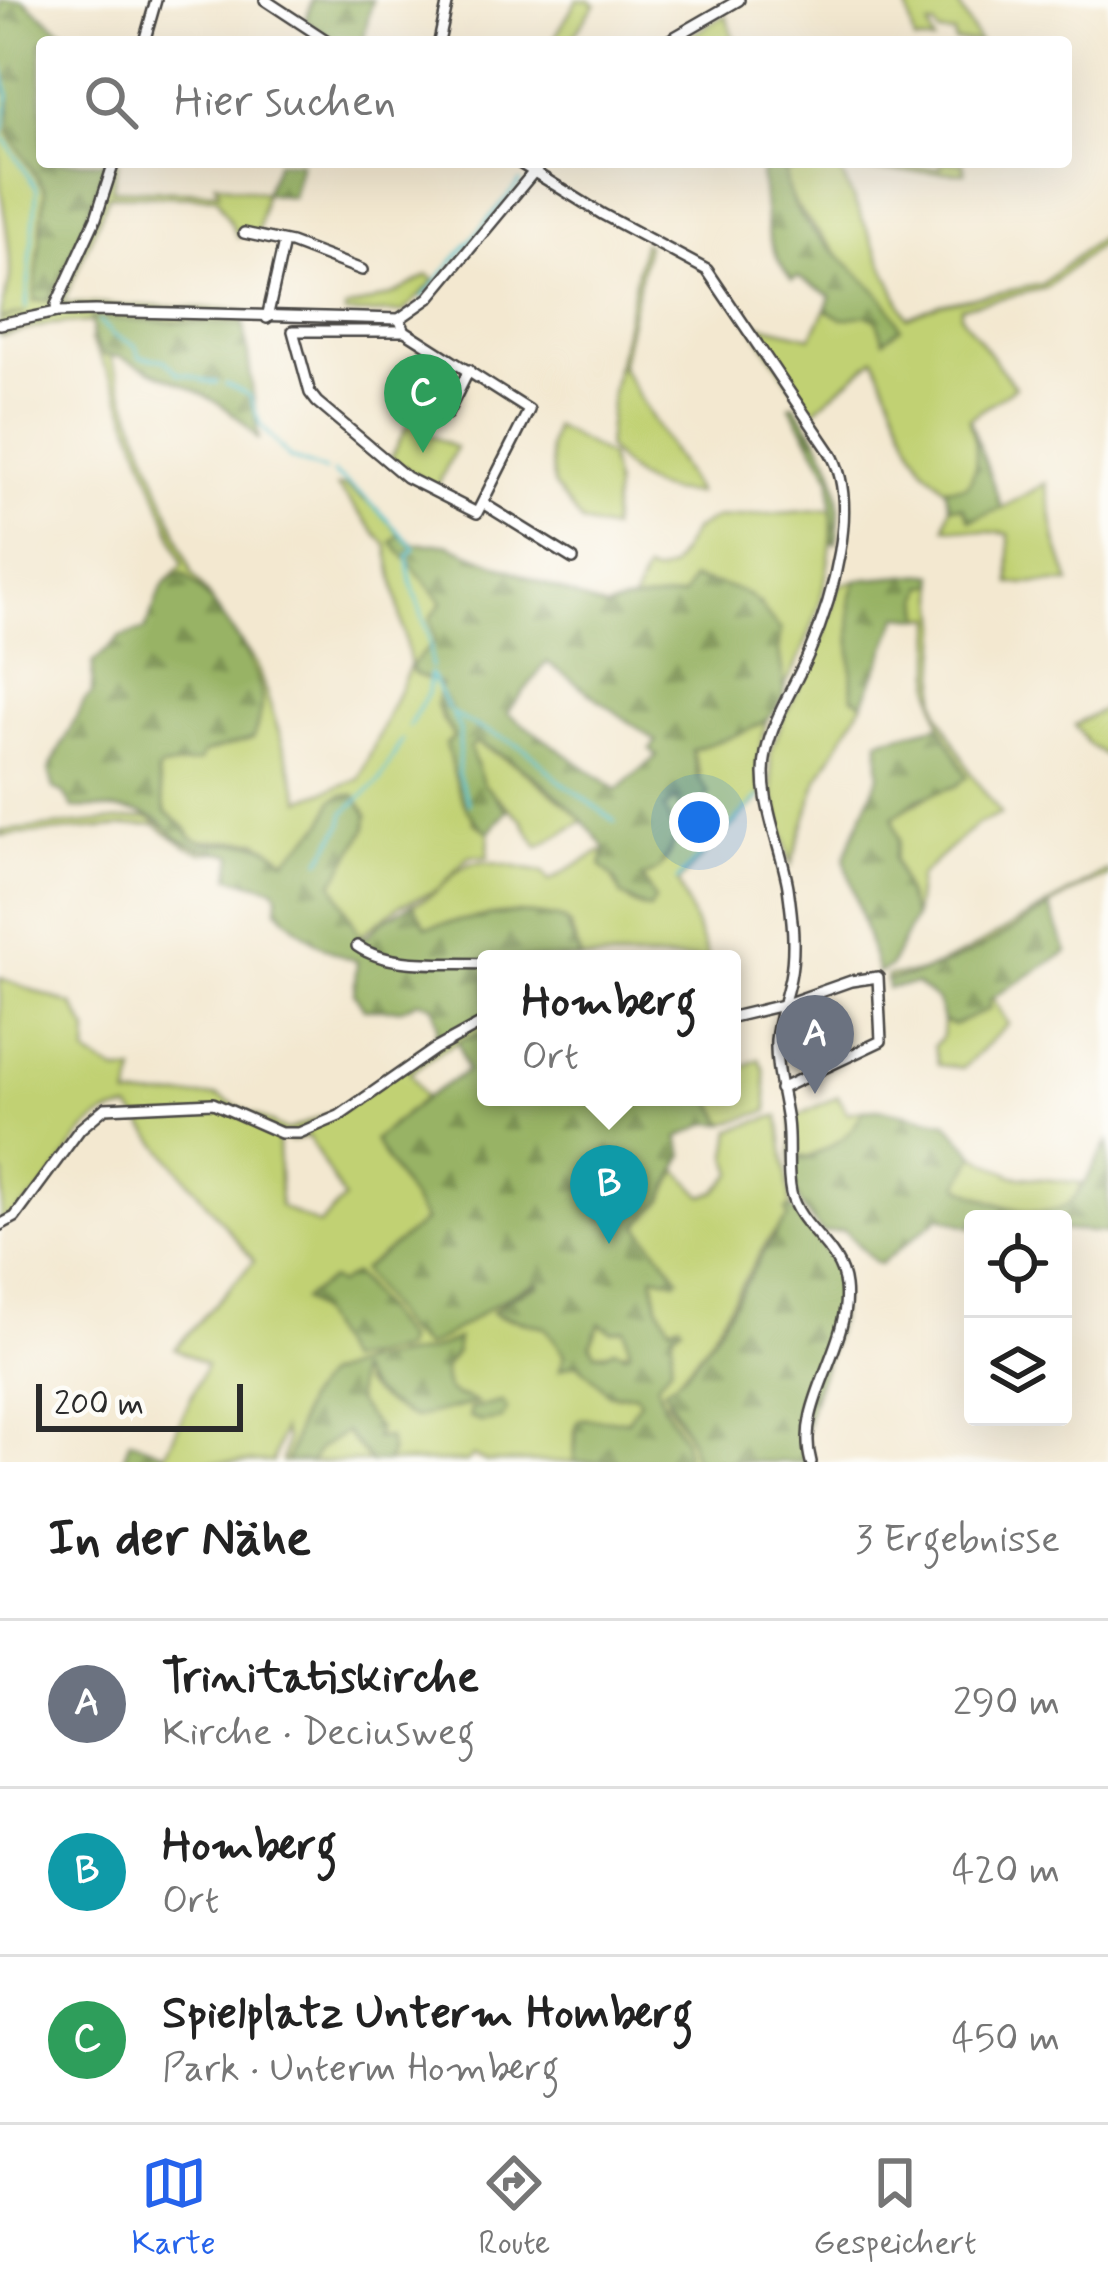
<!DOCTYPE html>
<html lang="de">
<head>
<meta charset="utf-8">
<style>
	body { margin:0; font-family:Mynerve,sans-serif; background:#f6f6f6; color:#222 }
	.controls { position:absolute; right:36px; bottom:36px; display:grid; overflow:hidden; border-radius:12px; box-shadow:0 12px 48px #0002 }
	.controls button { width:108px; height:108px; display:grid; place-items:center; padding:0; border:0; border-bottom:3px solid #e0e0e0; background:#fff; color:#222; font:60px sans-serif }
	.scale { position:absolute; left:36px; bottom:30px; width:207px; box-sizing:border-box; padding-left:12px; border:6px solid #2b2b2b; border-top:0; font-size:33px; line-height:42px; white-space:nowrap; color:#2b2b2b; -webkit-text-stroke:9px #fdfcf7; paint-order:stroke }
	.you { position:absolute; left:699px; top:822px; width:42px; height:42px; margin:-30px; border:9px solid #fff; border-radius:50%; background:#1a73e8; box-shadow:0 0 0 18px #1a73e833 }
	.badge { display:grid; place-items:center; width:78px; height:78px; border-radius:50%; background:#2563eb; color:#fff; font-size:39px; font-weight:700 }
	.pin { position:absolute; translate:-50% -99px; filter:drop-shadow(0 3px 6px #0008) }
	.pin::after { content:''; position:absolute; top:63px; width:42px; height:36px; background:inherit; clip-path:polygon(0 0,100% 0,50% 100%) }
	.popup { position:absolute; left:477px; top:950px; width:264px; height:156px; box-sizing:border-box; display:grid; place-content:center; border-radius:12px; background:#fff; filter:drop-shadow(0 3px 9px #0005); font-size:39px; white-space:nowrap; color:#767676 }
	.popup b { font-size:45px; color:#222 }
	.popup::after { content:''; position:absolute; left:50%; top:100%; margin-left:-24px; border:24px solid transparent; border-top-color:#fff }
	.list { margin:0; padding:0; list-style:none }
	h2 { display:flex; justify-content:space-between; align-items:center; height:156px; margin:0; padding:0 48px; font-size:51px }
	h2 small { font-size:39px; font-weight:400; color:#767676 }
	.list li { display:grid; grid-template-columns:78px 1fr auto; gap:36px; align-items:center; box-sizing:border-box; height:168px; padding:0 48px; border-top:3px solid #e0e0e0 }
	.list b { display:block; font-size:45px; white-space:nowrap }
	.list p { margin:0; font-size:39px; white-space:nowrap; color:#767676 }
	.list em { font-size:39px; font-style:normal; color:#767676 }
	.icon { flex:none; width:66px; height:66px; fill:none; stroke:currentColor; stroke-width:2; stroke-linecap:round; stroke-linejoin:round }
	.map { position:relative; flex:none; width:1108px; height:1462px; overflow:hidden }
	.search { position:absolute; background:#fff; box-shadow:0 12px 48px #0002; left:36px; right:36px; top:36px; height:132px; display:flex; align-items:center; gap:30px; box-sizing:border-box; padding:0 42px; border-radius:12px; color:#767676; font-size:45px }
	.sheet { height:660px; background:#fff }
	nav { display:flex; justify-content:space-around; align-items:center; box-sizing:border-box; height:168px; border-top:3px solid #e0e0e0; background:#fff; font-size:33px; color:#767676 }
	nav a { display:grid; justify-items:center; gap:6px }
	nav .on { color:#2563eb }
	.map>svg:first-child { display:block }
</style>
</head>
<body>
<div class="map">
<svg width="1108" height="1462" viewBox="0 0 1108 1462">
	<defs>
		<pattern id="forest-firs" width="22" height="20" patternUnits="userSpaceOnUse" patternTransform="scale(3)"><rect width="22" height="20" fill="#98b365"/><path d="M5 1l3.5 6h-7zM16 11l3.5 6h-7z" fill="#7c9253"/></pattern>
	</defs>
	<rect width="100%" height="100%" fill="#fdfcf7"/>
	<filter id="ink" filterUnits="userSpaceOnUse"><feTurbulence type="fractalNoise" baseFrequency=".00833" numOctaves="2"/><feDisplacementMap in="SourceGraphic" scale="24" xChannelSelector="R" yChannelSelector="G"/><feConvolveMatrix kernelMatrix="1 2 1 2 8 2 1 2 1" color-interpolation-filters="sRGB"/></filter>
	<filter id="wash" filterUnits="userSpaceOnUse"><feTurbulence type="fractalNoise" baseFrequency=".004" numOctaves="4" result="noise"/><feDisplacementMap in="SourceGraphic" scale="48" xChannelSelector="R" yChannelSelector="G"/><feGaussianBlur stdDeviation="2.7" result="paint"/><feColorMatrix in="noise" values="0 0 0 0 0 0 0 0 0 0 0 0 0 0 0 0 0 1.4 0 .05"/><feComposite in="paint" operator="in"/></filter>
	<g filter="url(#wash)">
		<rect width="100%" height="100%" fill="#f3e8d0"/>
		<g fill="#c1d173" stroke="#767e4f" stroke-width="3" fill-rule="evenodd">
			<polygon points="577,0 590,0 595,5 569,42 552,42"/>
			<polygon points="906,0 956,0 979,42 955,42 954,34 939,33 935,26 929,26 934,42 915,42"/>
			<polygon points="726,15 735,42 688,42 686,38"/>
			<path d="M0 59 5 90 10 96 9 133 45 190 40 232 49 300 78 240 106 162H118L112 189 219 192 215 183 265 193 258 233 243 229 238 237 216 197 109 195 63 303 223 309 242 312 244 325 92 318V322L51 324 0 336V320L26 313 0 318C0 301 10 291 10 274 11 242 3 212 0 181 0 141 0 99 0 59Z"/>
			<path d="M941 162H963L965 173 840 170 907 317 939 304 1042 284 1108 231V238L1046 288 961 307V316L1015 387 970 418C975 440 982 468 967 486L945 488 924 468 913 449 875 358 810 414 752 326 761 325 811 337 826 309 843 319 866 314 876 319 882 334 900 327 796 206 785 183 786 172 852 164 941 168Z"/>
			<path d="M643 243 647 245 621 366 697 493C651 493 636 482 607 448L612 391Z"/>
			<polygon points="428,275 435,280 403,312 345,314 345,309 394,294"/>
			<path d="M93 326 94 340 103 355 110 356 192 573 257 665 301 800 359 779 410 666 387 546 337 487 345 486 375 507 400 534 393 541 443 602 427 678 441 683 440 716 454 737 474 823 489 832 488 857 469 856 437 890 400 905 360 936 333 883 360 839 367 815 355 795 285 861 258 841H196L165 812 157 772 160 768 199 762 203 753 252 738 262 707C239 661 220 612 185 574L173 575 163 585 183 564 117 389 91 341Z"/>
			<polygon points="408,424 456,448 436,489 391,458"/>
			<polygon points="554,426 609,456 615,488 611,530 582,523 554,486 549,448"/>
			<polygon points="1046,483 1056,541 1070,583 1010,584 1009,534 945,527 950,506 963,507 970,520 1002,508"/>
			<path d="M833 509C832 574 816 631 784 688L777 646 781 630 763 614 760 603 683 596 632 604 645 571 654 574 670 569 694 530 715 518Z"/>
			<polygon points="856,580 850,600 852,696 863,703 818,779 791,865 773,794 770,755 782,721 823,639 840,585"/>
			<polygon points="936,584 940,626 936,699 939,713 971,774 1001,814 976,825 919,877 914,918 894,859 899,840 893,817 931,794 940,725 932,688 934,617 923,618 921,596 925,585"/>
			<polygon points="1108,706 1108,758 1087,743 1075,725"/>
			<path d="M766 722 757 765 762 795 678 882 709 959H581L570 925C519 901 479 919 426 927L413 904C444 893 445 877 467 865 480 857 526 870 543 872L549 881 605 849C609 877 619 904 650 909L643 878 666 861 676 838 663 808 676 798 685 823 700 774 692 750Z"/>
			<polygon points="475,742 519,767 585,820 538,847 522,820 483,784 470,748"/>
			<polygon points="148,817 202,849 221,848 224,852 202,853 187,847 154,824 0,836 0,831"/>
			<path d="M1108 870V877C1081 885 1057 902 1033 917 986 947 943 972 887 981V976L921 972 966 952Z"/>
			<path d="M0 978 73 1005 88 1031 87 1055 116 1072H135L128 1098 218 1096 287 1131 348 1106 430 1046 486 1018V1029L442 1050 410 1073 425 1098 375 1139 425 1222 362 1270 404 1330 424 1347C465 1329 497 1297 538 1281L539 1285 509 1298 492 1312 497 1316 545 1327 565 1354 562 1368 577 1363 616 1396 635 1394 641 1400 628 1421 581 1419 575 1430 574 1462H486L473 1456 466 1462H387L391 1452 388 1438H375L378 1429 356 1402 354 1371 361 1375 362 1384C408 1422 421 1413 476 1403 455 1390 444 1402 444 1368L456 1352 457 1339 429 1351 361 1363 324 1376 305 1401 287 1462H282L286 1440 282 1430 273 1462H162L206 1365 175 1348 254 1261 130 1109C84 1114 77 1143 52 1177 41 1193 18 1212 0 1221L5 1176 0 1170ZM308 1136 344 1199 319 1225 280 1206 278 1138 292 1141ZM359 1279 405 1341 375 1356 345 1361 318 1312Z"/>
			<polygon points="993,998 1008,1024 963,1068 938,1065 934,1046 942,1036 943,1021 954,1025 989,1009 988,1000"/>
			<polygon points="759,1059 764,1070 768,1111 725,1124 710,1097 732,1097 732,1072"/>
			<path d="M838 1096 846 1113 863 1110C852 1138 833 1146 807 1158L791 1153 792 1119Z"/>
			<path d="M772 1117H779L791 1208H788L789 1217 768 1240 706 1345 674 1384 667 1401 690 1440 694 1462 686 1461C682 1428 665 1415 657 1383 675 1359 667 1342 678 1323L670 1326 658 1305 653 1274 678 1277 638 1225 662 1201 678 1170 703 1196 715 1192 734 1173 728 1155 732 1130Z"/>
			<path d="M975 1155 1013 1176 1082 1183C1078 1189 1077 1196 1072 1201 1046 1226 983 1201 958 1185Z"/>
			<polygon points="600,1323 605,1327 625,1328 630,1351 594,1353 590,1344"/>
			<polygon points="345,1432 371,1462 311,1462 319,1449"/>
		</g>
		<g fill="url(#forest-firs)" stroke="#626f48" stroke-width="3" fill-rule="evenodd">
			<polygon points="0,0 23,0 58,28 88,42 42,42 42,162 106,162 78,240 49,300 34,301 45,190 9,133 10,97 5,90 0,59"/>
			<polygon points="312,0 372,0 363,42 338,42 306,21"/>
			<polygon points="277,162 301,162 292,197 265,193"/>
			<path d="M768 166 786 172C784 236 885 275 900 328L884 340 876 319 866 315 843 319 826 309 831 296 798 277 792 280C760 240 769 220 761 174Z"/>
			<path d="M91 318 244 325 259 441C229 397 167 379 120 357L103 355 94 340Z"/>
			<path d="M794 404C830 457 846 476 836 543L832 542 831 477 790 406Z"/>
			<path d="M969 418 1002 508 970 520 963 507 950 506 945 488 966 486C982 468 975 440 969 418Z"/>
			<path d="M400 534 413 544H446L606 609 622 603 683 596 692 579C712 584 740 586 756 601 765 610 770 621 781 630 775 651 783 665 784 685 785 728 726 737 692 750L698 777 709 794 686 824 677 798 664 808 676 838 659 869 643 878 655 900 649 909 622 896 615 880 601 866 605 848C575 806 524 762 476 742L470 748 483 783 507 810 489 832C459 814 455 775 446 744L454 737 436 705 441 684 414 674 410 666 435 642 430 619 442 602 392 542ZM547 662 656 741 650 750 657 756 617 790 507 713Z"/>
			<path d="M181 573C210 594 254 656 261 692 264 708 258 723 253 738L204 753 199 762 160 768 157 773 166 812 186 828 190 837C225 856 251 826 285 860L323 824 333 800 342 795H355L367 815 366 829 333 883 360 936 365 938 384 920 413 904 426 927C475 919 517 905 565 920L581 959H486V1018L432 1047 438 1027 433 1005 419 1001 402 1009H364L354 993 357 961C325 953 300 932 277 909L278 894 273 888 230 877 233 855C216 849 197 850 179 839 171 834 165 825 158 820 138 807 97 809 73 808L64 794 54 789 49 770 85 700 92 694 93 663 120 637 145 630 163 585Z"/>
			<polygon points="928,574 935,575 936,584 925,586 921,597 923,618 899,616 863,703 852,696 850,600 856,580"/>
			<polygon points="940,725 967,777 956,786 917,799 893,817 899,840 894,859 914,918 890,967 878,973 844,858 879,775 879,740"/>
			<path d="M1050 907 1067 952 989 1000V1009L954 1025 943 1021 938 1001 916 984 888 988 887 981C949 971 997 940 1050 907Z"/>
			<path d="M486 1029V1097H710L725 1124 709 1123 678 1138 684 1155 662 1201 638 1225 678 1277 676 1281 653 1275 658 1305 670 1326 679 1323 682 1326 673 1333 671 1365 657 1384 663 1405 684 1440 686 1462H574L577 1422 581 1419 628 1420 640 1400 635 1394H610L577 1363 560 1369 565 1354 545 1327 493 1313 509 1298 539 1285 538 1282C497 1297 465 1329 425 1347L404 1330 362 1270 425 1221 374 1140 425 1098 467 1071 458 1041ZM600 1323 611 1331 625 1329 630 1351 624 1354 614 1349 605 1354 595 1353 590 1344Z"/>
			<path d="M879 1109 947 1122 975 1155 959 1185C984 1202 1048 1228 1073 1199 1087 1183 1096 1160 1108 1142V1233L1063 1230V1219H973V1228L940 1217 880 1264 875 1262 844 1230 823 1233C795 1204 793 1193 791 1153L808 1158C833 1145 852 1138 863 1110Z"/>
			<path d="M791 1208C805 1228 827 1246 835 1269 858 1335 792 1400 807 1462H694L690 1440 664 1389C712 1363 750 1262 788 1217L786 1211Z"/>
			<polygon points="354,1274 406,1341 402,1350 345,1361 318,1312 303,1299 331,1279 338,1284"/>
			<path d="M458 1339 456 1352 444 1368C444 1403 457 1391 476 1403L414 1418C390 1407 368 1393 356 1370V1402L378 1429 375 1438H388L391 1453 386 1462H371L345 1432 319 1449 311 1462H287L305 1401 324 1376 361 1363 429 1351Z"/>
			<polygon points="502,1402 507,1409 502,1419 481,1422 470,1418 470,1409"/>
			<polygon points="130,1440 164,1453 162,1462 122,1462"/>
		</g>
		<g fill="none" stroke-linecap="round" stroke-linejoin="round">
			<g stroke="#55c1cd" stroke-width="3">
				<polyline points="0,58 9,96 2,135 37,189 26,308"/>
				<polyline points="422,298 520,182"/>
				<path d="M99 321 113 335 135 345 140 357 164 360 179 374C194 373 204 385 217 382"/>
				<polyline points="294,324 390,326"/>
				<polyline points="226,384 250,396 260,424 290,458 325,471"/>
				<path d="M333 473 365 497 415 548 408 556C408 595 434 626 431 667"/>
				<polyline points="431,675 448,709"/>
				<path d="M450 711C472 729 502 734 526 750 537 757 545 768 554 776 573 793 595 804 615 822"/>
				<polyline points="453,717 460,730 458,775 469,804"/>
				<polyline points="409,726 428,693 430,673"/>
				<polyline points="321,860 342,825 345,812 379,782 402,740"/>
				<polyline points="677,880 760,796"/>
			</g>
		</g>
	</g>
	<g filter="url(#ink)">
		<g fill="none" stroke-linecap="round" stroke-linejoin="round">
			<g stroke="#494744" stroke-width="14">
				<g id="minor">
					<polyline points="265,0 329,42"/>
					<polyline points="144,42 156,0"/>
					<polyline points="439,42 448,0"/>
					<polyline points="666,42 739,0"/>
					<path d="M518 162 602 214 707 270 830 452C861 503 832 600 809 653 795 686 773 718 766 753 757 796 781 845 788 887 792 916 796 948 790 978 786 998 778 1018 776 1040 775 1068 783 1093 787 1121 790 1144 786 1169 791 1193 799 1229 841 1246 845 1286 852 1345 794 1404 811 1462"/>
					<polyline points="244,233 291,243 362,270"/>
					<polyline points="57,312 56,305 96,218 114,162"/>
					<polyline points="267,318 284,242"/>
					<polyline points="399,319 405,331 293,331 310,393 317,402 406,477 477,513 529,410 405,331"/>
					<polyline points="0,324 57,312 95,311 399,319 429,298 542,162"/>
					<polyline points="447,414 469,370"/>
					<polyline points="484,504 573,559"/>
					<path d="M357 946C390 969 446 962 486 964"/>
					<polyline points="732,1017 783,1005 851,981 878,977 881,1041 780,1089"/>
					<polyline points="0,1225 15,1217 80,1129 105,1108 213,1103 281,1133 299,1133 339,1116 435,1049 486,1021"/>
				</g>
			</g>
			<use href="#minor" stroke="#fff" stroke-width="9"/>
		</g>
	</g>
</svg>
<div class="controls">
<button><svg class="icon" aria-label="locate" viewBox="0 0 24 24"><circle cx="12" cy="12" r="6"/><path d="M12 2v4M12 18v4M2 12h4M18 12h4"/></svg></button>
<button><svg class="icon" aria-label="layers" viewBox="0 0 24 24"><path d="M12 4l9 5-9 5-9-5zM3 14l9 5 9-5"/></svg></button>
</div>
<div class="scale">200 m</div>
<div class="you"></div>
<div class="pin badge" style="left:815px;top:1094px;background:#6b7280">A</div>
<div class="pin badge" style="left:609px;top:1244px;background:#0f9aa8">B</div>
<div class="popup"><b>Homberg</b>Ort</div>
<div class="pin badge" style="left:423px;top:453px;background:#2e9e5b">C</div>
<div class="search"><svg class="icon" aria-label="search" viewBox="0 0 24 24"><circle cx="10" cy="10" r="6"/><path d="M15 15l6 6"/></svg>Hier suchen</div>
</div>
<section class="sheet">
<h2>In der Nähe<small>3 Ergebnisse</small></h2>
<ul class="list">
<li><span class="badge" style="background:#6b7280">A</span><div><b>Trinitatiskirche</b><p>Kirche · Deciusweg</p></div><em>290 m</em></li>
<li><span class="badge" style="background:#0f9aa8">B</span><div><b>Homberg</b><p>Ort</p></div><em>420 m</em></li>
<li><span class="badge" style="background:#2e9e5b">C</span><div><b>Spielplatz Unterm Homberg</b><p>Park · Unterm Homberg</p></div><em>450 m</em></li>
</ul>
</section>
<nav>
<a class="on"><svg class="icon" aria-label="map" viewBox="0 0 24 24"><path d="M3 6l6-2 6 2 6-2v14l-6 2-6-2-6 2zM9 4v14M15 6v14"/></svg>Karte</a>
<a><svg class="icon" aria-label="directions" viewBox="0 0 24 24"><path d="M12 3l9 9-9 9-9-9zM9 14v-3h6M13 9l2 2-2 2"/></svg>Route</a>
<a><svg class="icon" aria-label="saved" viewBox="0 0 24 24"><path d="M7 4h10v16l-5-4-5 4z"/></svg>Gespeichert</a>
</nav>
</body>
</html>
